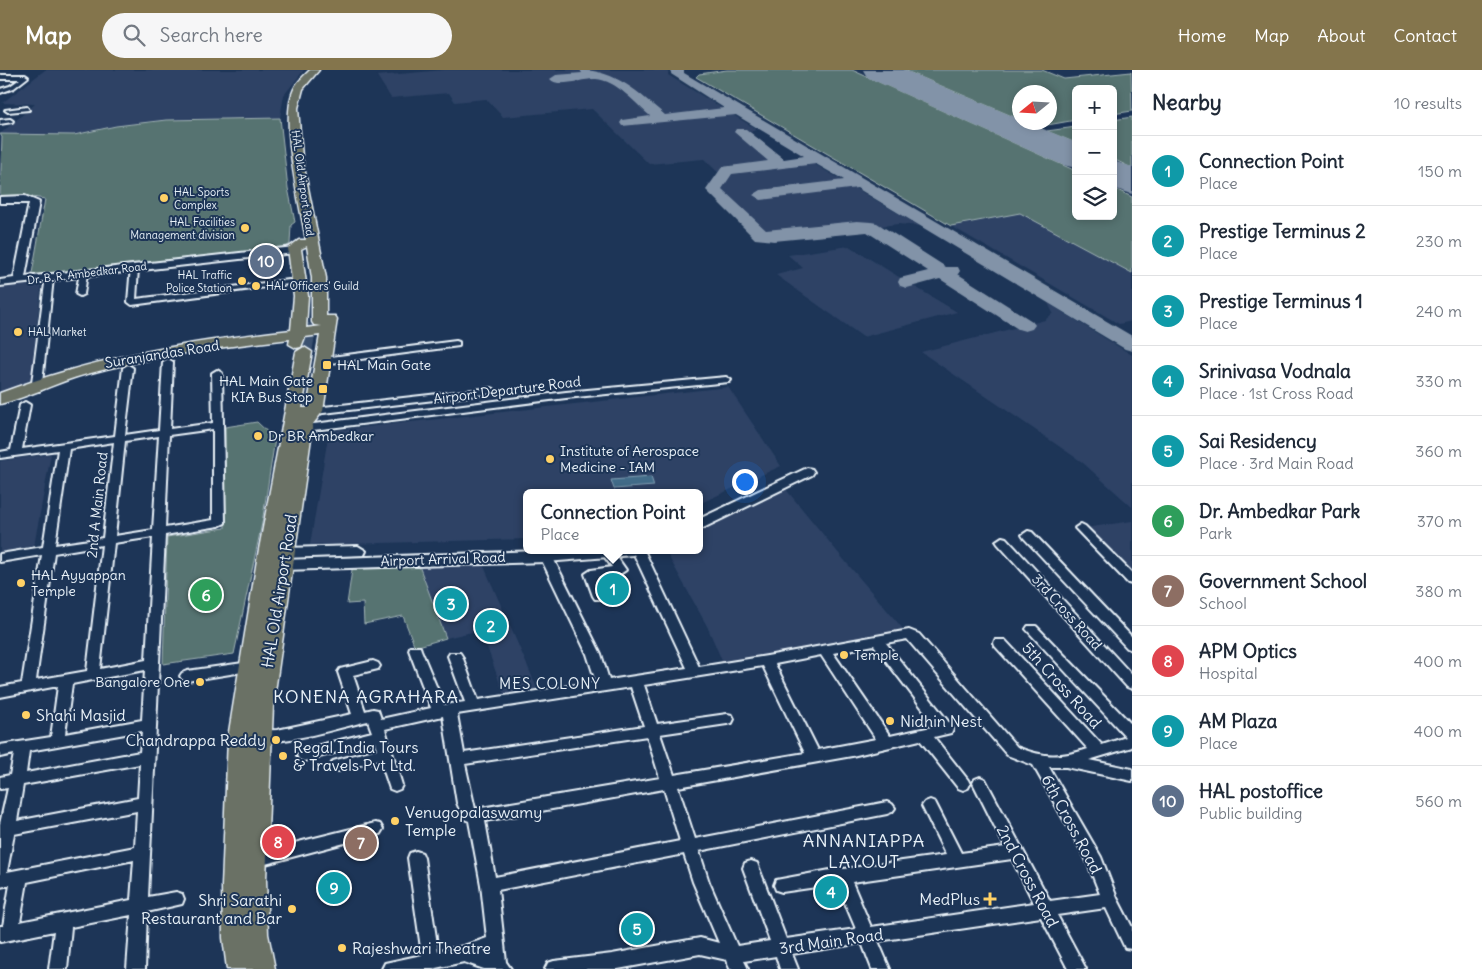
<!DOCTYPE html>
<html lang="en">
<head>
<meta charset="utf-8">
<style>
	body { margin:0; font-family:Delius,sans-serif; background:#f6f6f7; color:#1f2937 }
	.controls { position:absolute; right:15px; top:15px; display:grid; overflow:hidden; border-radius:8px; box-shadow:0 2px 8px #0003 }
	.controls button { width:45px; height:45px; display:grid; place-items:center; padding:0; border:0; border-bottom:1px solid #e0e1e3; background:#fff; color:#1f2937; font:25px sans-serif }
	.compass { position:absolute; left:1012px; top:15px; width:45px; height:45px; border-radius:50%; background:#fff; box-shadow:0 2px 8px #0003; rotate:252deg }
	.you { position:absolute; left:744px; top:411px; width:18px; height:18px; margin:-12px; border:4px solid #fff; border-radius:50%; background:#1a73e8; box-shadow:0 0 0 8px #1a73e833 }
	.badge { display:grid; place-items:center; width:32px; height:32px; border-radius:50%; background:#84754c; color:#fff; font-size:16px; font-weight:700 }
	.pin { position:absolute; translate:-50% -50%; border:2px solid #fff; box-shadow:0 1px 5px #0006 }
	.popup { position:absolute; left:523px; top:419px; width:180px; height:65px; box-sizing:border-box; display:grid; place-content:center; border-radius:8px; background:#fff; filter:drop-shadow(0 1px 4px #0005); font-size:16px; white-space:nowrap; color:#747a83 }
	.popup b { font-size:19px; color:#1f2937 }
	.popup::after { content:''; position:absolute; left:50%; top:100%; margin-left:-10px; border:10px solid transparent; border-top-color:#fff }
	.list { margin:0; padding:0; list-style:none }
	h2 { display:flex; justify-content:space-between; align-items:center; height:65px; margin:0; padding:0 20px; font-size:21px }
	h2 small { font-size:16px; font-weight:400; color:#747a83 }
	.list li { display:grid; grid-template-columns:32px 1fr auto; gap:15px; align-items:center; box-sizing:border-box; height:70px; padding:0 20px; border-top:1px solid #e0e1e3 }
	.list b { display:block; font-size:19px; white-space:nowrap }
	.list p { margin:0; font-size:16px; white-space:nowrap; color:#747a83 }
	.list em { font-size:16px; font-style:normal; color:#747a83 }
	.icon { flex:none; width:28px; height:28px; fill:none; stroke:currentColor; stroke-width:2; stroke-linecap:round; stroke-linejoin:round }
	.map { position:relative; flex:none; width:1132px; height:899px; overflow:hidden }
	header { display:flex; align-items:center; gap:30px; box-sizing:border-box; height:70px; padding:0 25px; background:#84754c; color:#fff }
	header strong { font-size:24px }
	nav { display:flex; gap:28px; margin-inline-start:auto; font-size:18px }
	.search { width:350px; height:45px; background:#f6f6f7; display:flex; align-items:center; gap:12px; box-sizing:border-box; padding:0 18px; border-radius:28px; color:#747a83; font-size:19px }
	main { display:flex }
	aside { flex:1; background:#fff }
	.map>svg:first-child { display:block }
</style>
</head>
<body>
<header>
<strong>Map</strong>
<div class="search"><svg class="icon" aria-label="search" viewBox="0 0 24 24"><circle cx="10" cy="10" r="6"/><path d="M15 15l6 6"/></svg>Search here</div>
<nav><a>Home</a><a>Map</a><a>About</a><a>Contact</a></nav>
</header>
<main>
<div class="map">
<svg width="1132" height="899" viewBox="0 0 1132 899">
	<rect width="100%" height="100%" fill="#1d3557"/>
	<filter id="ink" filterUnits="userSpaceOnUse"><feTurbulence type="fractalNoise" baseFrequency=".02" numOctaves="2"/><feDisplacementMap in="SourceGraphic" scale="10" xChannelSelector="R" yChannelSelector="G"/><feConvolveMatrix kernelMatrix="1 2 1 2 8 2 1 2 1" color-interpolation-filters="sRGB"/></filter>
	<g filter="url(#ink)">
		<g fill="#2d4265">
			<polygon points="45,0 304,0 284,25 280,48 166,50 116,56 74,65 0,64 35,34 2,33"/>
			<polygon points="444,0 669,0 668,5 758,60 745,62 785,90 802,90 804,88 920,156 898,154 767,170 707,113 726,110 704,89 649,94 592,39 503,47 486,29 455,32 449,23 391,28 377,6"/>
			<polygon points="1020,143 1132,203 1132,251 1119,254 951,156"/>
			<polygon points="849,176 907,212 957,242 863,267 776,205 803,198 788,185"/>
			<polygon points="42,211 31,310 0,324 0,214"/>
			<polygon points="1048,233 1132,285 1132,437 1082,392 921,282 1045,250 1053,243"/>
			<polygon points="728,317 781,396 699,434 699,423 527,423 527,469 310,475 329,361"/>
			<polygon points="51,384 34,476 0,482 0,391"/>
			<polygon points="784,417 845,491 904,560 723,593 707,556 665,480 699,480 699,461"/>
			<polygon points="1132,451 1132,506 1085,458"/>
			<polygon points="482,492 538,620 505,628 481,560 446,568 418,493"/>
		</g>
		<g fill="#577371" stroke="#a0b2b4">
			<polygon points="727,0 852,0 1076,101 1076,146 1113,146 1113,118 1132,127 1132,203 1020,143 951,156 696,7 699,4"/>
			<polygon points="904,0 1042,0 1064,9 1131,2 1132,41 1113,44 1113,19 1076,19 1076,50 1036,57 1027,53 1050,52 1050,22 1019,22 1019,49"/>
			<polygon points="1132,47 1132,98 1113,89 1113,50"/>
			<polygon points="280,48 288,118 295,152 291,155 290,174 286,177 31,209 45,129 26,126 0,127 2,67 0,64 74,65 116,56 166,50"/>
			<polygon points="1076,57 1076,73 1047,61"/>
			<polygon points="257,352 275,369 262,453 234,584 163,594 167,467 225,458 225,357"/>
			<polygon points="353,493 418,493 446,568 415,577 403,546 364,554 363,533 347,534"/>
		</g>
		<polygon fill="#426c89" stroke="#84a1b5" points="651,407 654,416 614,419 611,410"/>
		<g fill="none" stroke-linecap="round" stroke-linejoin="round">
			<g fill="#8293a8" fill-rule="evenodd">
				<path d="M580 0C616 0 639 23 665 45L724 38 671 4 672 0H684V3L743 38 1132 266V281L1125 279 857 118 761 130 753 125 761 120 844 110 816 94 732 104 722 119 766 160 857 151 871 152 877 153 946 197H958L960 201 958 204 1032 251 1035 255 1032 259 1025 261 1018 259 940 209 907 218 900 216 898 212 900 208 928 201 867 162 774 171 755 169 706 120 722 97 768 91 734 62 736 59H746L784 89 804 86 736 45 622 56 620 53 622 50 650 46C636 34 616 10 596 9 583 8 558 19 550 9L556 5 582 3Z"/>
				<polygon points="1132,105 1132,115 1123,113 1121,110 1123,107"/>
			</g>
			<g fill="#8293a8" fill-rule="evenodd">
				<polygon points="863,0 904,0 1019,49 1019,52 1027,52 1076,73 1076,98 1063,95 867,7"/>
				<polygon points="1113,91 1132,97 1132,124 1113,118"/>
			</g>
			<polyline stroke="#3b516f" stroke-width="16" stroke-dasharray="16 8" stroke-linecap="butt" points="304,282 309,253"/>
			<g stroke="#e8f1f8" stroke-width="4">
				<g id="minor">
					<polygon points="0,5 25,5 28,7 14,18 0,23 0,19 10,16 20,9 0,9"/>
					<polygon points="27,37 29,40 8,42 5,40"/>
					<polygon points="10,49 13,51 12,52 0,54 0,50"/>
					<polygon points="131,196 138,198 136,229 289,210 293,212 289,214 132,235 128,232"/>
					<polygon points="80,202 87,204 84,224 80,226 76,224"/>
					<polygon points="46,206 53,208 42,313 44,318 39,321 36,320 32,313"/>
					<polygon points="456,271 459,272 459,276 323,294 318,291 323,288"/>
					<path d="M168 289 173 292 170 359 213 353 212 303 217 300 222 303 225 453 219 456 165 465 148 827 176 822 182 824 184 829 182 834 147 842 145 899H127L131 845 71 857 67 899H49L54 861 0 872V856H3L10 815 0 817V754L8 718 0 719V707L10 705 14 684 0 687V675L51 667 58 616 0 627V617L22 613 42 485 0 492V484L43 477 58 380 0 388V382L11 380 20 335 25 332 30 335 22 379 115 366 123 298 128 295 133 298 125 365 159 360 163 292ZM213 359V450L165 458 169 365ZM159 366 153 460 115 466 125 371ZM114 372 103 468 55 475 69 379ZM153 467 146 590 100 599 114 473ZM102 475 87 601 36 610 54 483ZM145 600 142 650 65 664 72 614ZM142 661 140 682 26 703 29 681ZM140 694 138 728 17 751 23 715ZM137 741 135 777 7 802 14 764ZM134 790 131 830 20 852 27 812Z"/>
					<polygon points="726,307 731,310 729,312 566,328 298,362 293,359 298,356 566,322"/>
					<polygon points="491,318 494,319 494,323 315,344 310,341 315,338"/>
					<polygon points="1081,454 1085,456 1132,503 1132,514 1128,513 1077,460 1075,458"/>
					<polygon points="1028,461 1032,462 1132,567 1132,580 1127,578 1024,468 1022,465"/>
					<polygon points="1002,467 1006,468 1132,605 1132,619 1127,617 998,474 996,471"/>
					<path d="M537 480H549L601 584 609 610 687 598 632 480H644L699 597 767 586 909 560 919 564 1017 677C1045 688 1060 688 1088 679L995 576 994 573 995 570H1005L1102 675 1126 667 1026 559 1028 556H1036L1132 655V677L1089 690 1132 699V711L1066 697H1049L1101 787 1117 828 1132 857V879L1125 878 1106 838 1057 845 1086 899H1068L1041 847 878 871 890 899H872L862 873 792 884 798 899H780L776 886 744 891 748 899H730L727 890 700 884 618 899H545L548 893 554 891 612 884 700 868 719 873 693 812 684 784 498 820 506 892 511 899H484L464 892 431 899H382L385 893 422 885 408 788 410 783 416 781 422 783 424 788 438 881 464 876 487 868 481 815 469 751 464 749 457 733 443 646 385 659 402 715 400 719 395 721 390 719 380 689 338 701 333 699 331 695 333 691 377 679 375 672 304 691 299 689 297 685 299 681 304 679 372 662 368 651C341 657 280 677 255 669L253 665 255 661 277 660 352 644 338 602 340 599 373 591 378 593 380 596 378 599 353 605 365 641 373 639 378 640 381 649 431 638 409 580 410 577H420L421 580 444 635 465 632 448 586 450 583H460L462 586 478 630 596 612 587 584ZM907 569 1007 685 1033 695 1086 789 1100 824 1050 831 985 709 980 707 975 709 973 713 1005 777 961 783 935 732 930 730 925 732 922 736 946 785 844 799 841 798 776 810 774 815 776 820 782 822 837 814 856 859 786 869 757 793 751 791 745 793 743 798 770 871 737 876 709 812 699 781 887 744 892 742 895 738 892 734 887 732 695 769 678 717 852 686 920 670 958 718 963 720 968 718 970 714 968 710 934 667 951 663 953 659 951 655 886 573ZM874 575 936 656 890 666 833 583ZM821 585 876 669 818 680 775 594ZM763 596 805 683 674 705 660 664 727 654 732 653 734 649 732 645 727 644 657 654 644 615ZM631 617 644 656 464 683 457 644ZM647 666 660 708 475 739 465 694ZM664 719 680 771 495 807 485 751ZM1012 789 1034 833 871 857 852 812Z"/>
					<polygon points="602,480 612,480 626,500 620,504 598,507 605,526 603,529 595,529 593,526 585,504 591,500 612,497 601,482"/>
					<polygon points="250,592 255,594 257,597 255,600 187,611 182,609 180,606 182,603 187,601"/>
					<polygon points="375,753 380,754 383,759 380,764 375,765 254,797 248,795 246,790 248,785 254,783"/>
				</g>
			</g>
			<g stroke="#e8f1f8" stroke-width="4">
				<g id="tertiary">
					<polygon points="25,126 39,132 25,207 294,177 299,180 294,183 0,216 0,210 14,208 29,133 0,133 0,127"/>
					<polygon points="807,398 812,399 814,402 812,405 699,460 699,449"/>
					<polygon points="358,476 366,481 364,485 285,488 277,483 285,478"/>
					<polygon points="568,480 641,480 633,485 546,492 283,500 277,499 275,495 277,491 283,490"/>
				</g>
			</g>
			<g stroke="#e8f1f8" stroke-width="3">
				<path id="primary" d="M310 0H319L303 19 298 38 302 87 326 208V246H335L337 249 323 341 313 354 273 636 266 810 268 864 275 899H227L223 868 222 816 228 668 257 490 296 282 304 277 312 282 302 338H307L320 265 305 267 301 277 296 278 289 274 290 269C221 277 153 286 87 304 57 312 29 327 0 334V323C94 287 192 271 291 260L294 226 288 178 299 170H306C300 135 278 47 295 17 298 11 305 5 310 0ZM307 176 312 208V252L314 255 322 256 306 258 308 226 301 179Z"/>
			</g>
			<use href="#minor" fill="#1d3557" fill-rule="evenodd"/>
			<use href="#tertiary" fill="#1d3557" fill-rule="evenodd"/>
			<use href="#primary" fill="#6b7165" fill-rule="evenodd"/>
		</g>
	</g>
	<g fill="#ffd166" stroke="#1d3557" stroke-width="2">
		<circle cx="164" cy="128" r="5"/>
		<circle cx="245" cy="158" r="5"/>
		<circle cx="242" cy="211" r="5"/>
		<circle cx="256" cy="216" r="5"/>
		<circle cx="18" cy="262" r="5"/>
		<rect x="322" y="290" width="10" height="10" rx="2.5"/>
		<rect x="318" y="314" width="10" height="10" rx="2.5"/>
		<circle cx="258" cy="366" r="5"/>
		<circle cx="550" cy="389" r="5"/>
		<circle cx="21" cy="513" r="5"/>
		<circle cx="844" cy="585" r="5"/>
		<circle cx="200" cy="612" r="5"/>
		<circle cx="26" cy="645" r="5"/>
		<circle cx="890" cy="651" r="5"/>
		<circle cx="276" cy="670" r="5"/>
		<circle cx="283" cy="686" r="5"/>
		<circle cx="395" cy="751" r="5"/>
		<path d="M987.5 821.5h5v5h5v5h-5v5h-5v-5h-5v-5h5z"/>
		<circle cx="292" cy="839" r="5"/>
		<circle cx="342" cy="878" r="5"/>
	</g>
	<g text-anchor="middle" stroke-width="4" stroke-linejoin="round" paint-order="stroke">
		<g font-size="11" fill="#e8f1f8" stroke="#1d3557">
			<text transform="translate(303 113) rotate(82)" y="4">HAL Old Airport Road</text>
			<text transform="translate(87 203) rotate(-7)" y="4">Dr. B. R. Ambedkar Road</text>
		</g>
		<g font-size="11" fill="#e8f1f8" stroke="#1d3557" text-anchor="start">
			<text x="174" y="126">HAL Sports<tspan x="174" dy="13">Complex</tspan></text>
			<text x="235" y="156" text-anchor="end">HAL Facilities<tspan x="235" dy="13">Management division</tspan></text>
			<text x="232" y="209" text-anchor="end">HAL Traffic<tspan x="232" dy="13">Police Station</tspan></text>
			<text x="266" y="220">HAL Officers' Guild</text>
			<text x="28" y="266">HAL Market</text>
		</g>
		<g font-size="14" fill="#e8f1f8" stroke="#1d3557">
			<text transform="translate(162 284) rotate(-9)" y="5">Suranjandas Road</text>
			<text transform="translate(507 320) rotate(-7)" y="5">Airport Departure Road</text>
			<text transform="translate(97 435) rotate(-84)" y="5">2nd A Main Road</text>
			<text transform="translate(443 489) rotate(-2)" y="5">Airport Arrival Road</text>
			<text transform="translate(1067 542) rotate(48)" y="5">3rd Cross Road</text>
		</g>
		<g font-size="14" fill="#e8f1f8" stroke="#1d3557" text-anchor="start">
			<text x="337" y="300">HAL Main Gate</text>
			<text x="313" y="316" text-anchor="end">HAL Main Gate<tspan x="313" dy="16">KIA Bus Stop</tspan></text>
			<text x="268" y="371">Dr BR Ambedkar</text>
			<text x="560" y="386">Institute of Aerospace<tspan x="560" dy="16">Medicine - IAM</tspan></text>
			<text x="31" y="510">HAL Ayyappan<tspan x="31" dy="16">Temple</tspan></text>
			<text x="854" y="590">Temple</text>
			<text x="190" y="617" text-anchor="end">Bangalore One</text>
		</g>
		<g font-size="15" letter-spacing="1" fill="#e8f1f8" stroke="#1d3557">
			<text x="550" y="619">MES COLONY</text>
		</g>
		<g font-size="16" fill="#e8f1f8" stroke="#1d3557">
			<text transform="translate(279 521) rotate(-81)" y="6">HAL Old Airport Road</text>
			<text transform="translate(1062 615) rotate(48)" y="6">5th Cross Road</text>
			<text transform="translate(1072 754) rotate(62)" y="6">6th Cross Road</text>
			<text transform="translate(1028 806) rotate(62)" y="6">2nd Cross Road</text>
			<text transform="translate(831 871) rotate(-8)" y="6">3rd Main Road</text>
		</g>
		<g font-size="16" fill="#e8f1f8" stroke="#1d3557" text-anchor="start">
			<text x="36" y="651">Shahi Masjid</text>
			<text x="900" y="657">Nidhin Nest</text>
			<text x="266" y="676" text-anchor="end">Chandrappa Reddy</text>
			<text x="293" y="683">Regal India Tours<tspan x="293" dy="18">&amp; Travels Pvt Ltd.</tspan></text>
			<text x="405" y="748">Venugopalaswamy<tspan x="405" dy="18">Temple</tspan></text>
			<text x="980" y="835" text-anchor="end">MedPlus</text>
			<text x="282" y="836" text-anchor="end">Shri Sarathi<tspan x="282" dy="18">Restaurant and Bar</tspan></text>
			<text x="352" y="884">Rajeshwari Theatre</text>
		</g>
		<g font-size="18" letter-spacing="1" fill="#e8f1f8" stroke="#1d3557">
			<text x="366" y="633">KONENA AGRAHARA</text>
			<text x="864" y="777">ANNANIAPPA<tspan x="864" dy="21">LAYOUT</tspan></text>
		</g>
	</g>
</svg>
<div class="controls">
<button>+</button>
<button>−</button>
<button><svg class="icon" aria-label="layers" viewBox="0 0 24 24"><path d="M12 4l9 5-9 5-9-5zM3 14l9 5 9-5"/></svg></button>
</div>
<svg class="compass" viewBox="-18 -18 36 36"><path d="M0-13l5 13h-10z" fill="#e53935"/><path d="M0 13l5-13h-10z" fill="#747a83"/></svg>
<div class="you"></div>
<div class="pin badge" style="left:613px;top:519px;background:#0f9aa8">1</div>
<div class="popup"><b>Connection Point</b>Place</div>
<div class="pin badge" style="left:491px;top:556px;background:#0f9aa8">2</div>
<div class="pin badge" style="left:451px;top:534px;background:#0f9aa8">3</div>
<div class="pin badge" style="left:831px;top:822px;background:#0f9aa8">4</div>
<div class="pin badge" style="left:637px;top:859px;background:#0f9aa8">5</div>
<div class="pin badge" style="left:206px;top:525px;background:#2e9e5b">6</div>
<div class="pin badge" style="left:361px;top:773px;background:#8d6e63">7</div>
<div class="pin badge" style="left:278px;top:772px;background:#e0444e">8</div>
<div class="pin badge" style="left:334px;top:818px;background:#0f9aa8">9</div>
<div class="pin badge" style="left:266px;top:191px;background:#5c6f8a">10</div>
</div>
<aside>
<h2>Nearby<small>10 results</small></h2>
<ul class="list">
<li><span class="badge" style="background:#0f9aa8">1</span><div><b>Connection Point</b><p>Place</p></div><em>150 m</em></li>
<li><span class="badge" style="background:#0f9aa8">2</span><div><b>Prestige Terminus 2</b><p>Place</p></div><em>230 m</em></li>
<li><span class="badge" style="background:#0f9aa8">3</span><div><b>Prestige Terminus 1</b><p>Place</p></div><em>240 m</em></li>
<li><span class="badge" style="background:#0f9aa8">4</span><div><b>Srinivasa Vodnala</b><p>Place · 1st Cross Road</p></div><em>330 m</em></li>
<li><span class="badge" style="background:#0f9aa8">5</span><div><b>Sai Residency</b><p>Place · 3rd Main Road</p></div><em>360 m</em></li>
<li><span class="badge" style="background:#2e9e5b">6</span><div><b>Dr. Ambedkar Park</b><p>Park</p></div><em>370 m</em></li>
<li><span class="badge" style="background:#8d6e63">7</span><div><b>Government School</b><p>School</p></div><em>380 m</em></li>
<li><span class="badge" style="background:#e0444e">8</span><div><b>APM Optics</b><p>Hospital</p></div><em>400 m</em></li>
<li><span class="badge" style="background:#0f9aa8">9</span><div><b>AM Plaza</b><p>Place</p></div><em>400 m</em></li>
<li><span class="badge" style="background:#5c6f8a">10</span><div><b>HAL postoffice</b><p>Public building</p></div><em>560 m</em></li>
</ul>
</aside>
</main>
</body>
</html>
